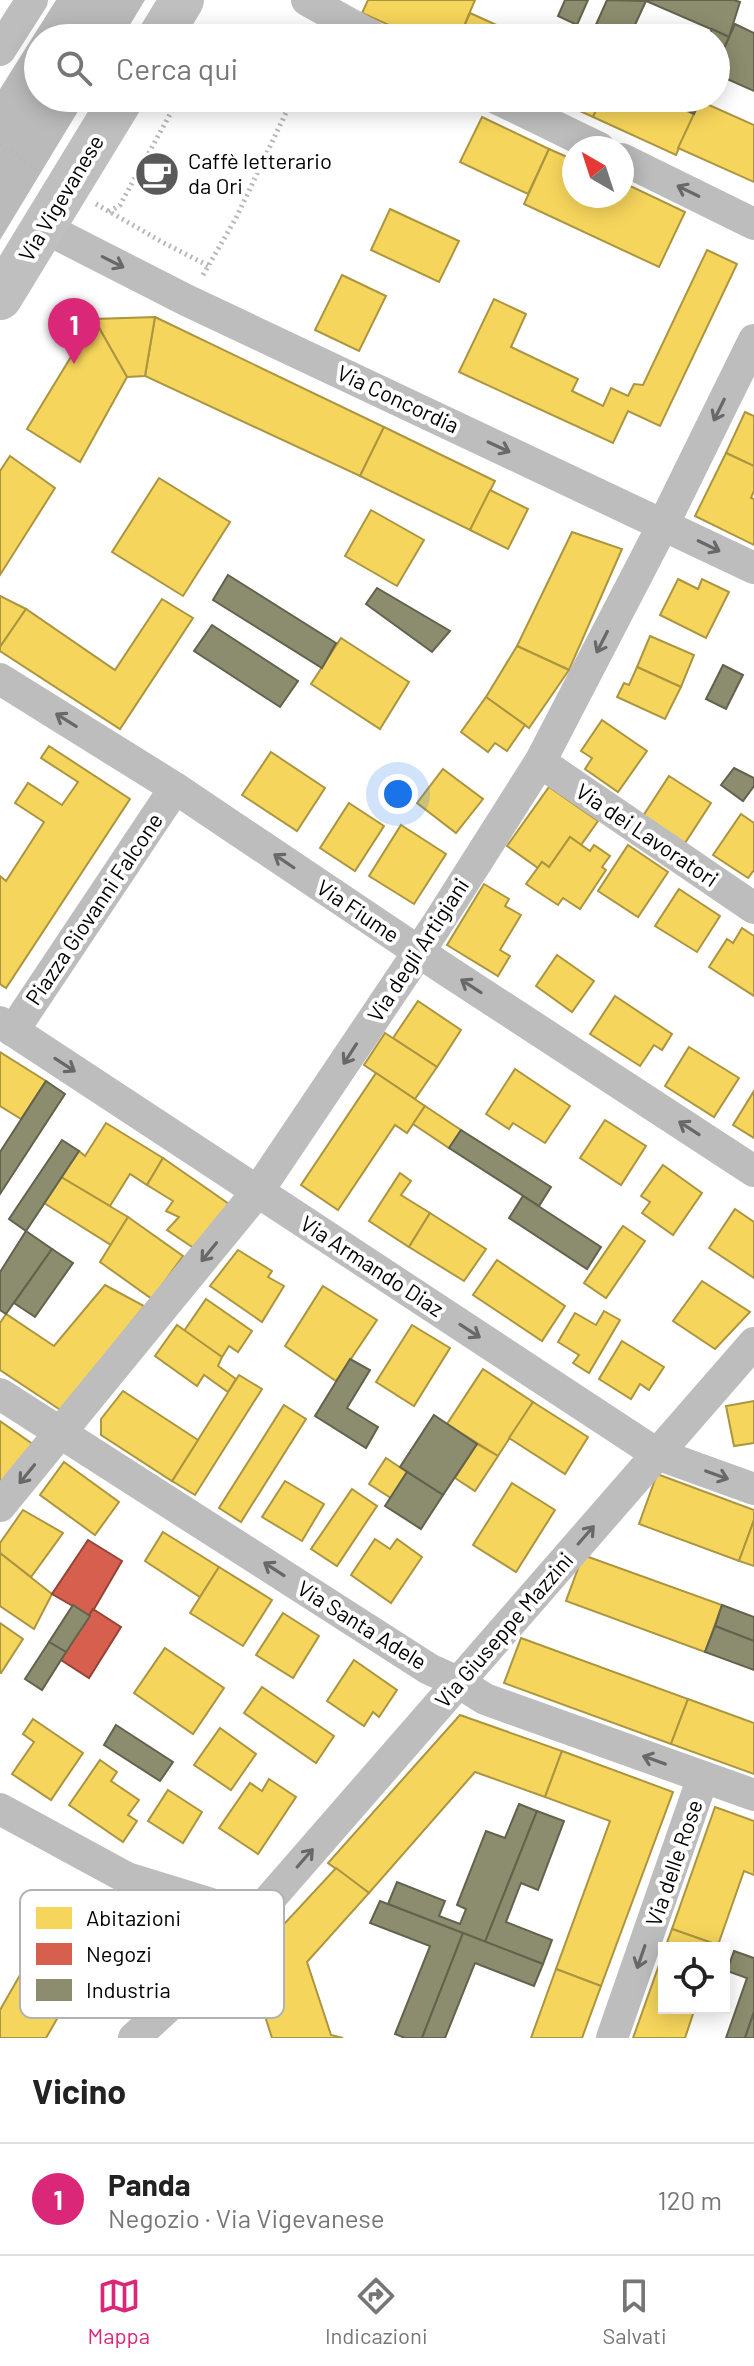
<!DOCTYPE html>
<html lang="it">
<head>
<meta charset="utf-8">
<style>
	body { margin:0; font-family:Barlow,sans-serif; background:#f6f6f6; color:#222 }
	.controls { position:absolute; right:24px; bottom:24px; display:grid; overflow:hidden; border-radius:0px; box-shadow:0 4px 20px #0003 }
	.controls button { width:72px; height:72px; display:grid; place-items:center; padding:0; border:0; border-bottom:2px solid #e0e0e0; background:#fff; color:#222; font:40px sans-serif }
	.compass { position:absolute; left:562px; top:136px; width:72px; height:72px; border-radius:50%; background:#fff; box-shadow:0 4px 20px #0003; rotate:321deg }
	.you { position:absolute; left:398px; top:794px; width:28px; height:28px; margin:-20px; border:6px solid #fff; border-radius:50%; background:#1a73e8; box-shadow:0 0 0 12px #1a73e833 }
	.badge { display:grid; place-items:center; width:52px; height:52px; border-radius:50%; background:#db2777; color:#fff; font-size:26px; font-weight:700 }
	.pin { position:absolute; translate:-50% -66px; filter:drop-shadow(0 2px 4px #0008) }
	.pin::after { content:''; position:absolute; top:42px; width:28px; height:24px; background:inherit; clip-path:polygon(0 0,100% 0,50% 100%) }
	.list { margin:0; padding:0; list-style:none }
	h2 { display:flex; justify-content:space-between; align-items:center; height:104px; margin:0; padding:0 32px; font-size:34px }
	h2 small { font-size:26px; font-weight:400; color:#767676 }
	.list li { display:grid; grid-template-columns:52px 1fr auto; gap:24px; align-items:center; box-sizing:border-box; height:112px; padding:0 32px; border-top:2px solid #e0e0e0 }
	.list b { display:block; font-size:30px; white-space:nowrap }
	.list p { margin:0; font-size:26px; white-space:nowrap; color:#767676 }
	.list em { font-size:26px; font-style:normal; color:#767676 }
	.icon { flex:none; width:44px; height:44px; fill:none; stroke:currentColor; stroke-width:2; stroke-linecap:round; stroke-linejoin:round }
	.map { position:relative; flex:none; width:754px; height:2038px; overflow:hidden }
	.search { position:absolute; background:#fff; box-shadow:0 4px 20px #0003; left:24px; right:24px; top:24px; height:88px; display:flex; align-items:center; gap:20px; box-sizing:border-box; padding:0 28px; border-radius:44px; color:#767676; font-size:30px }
	.sheet { height:216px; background:#fff }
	nav { display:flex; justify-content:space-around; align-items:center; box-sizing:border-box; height:112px; border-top:2px solid #e0e0e0; background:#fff; font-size:22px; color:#767676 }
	nav a { display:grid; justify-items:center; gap:4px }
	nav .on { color:#db2777 }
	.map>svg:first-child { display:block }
</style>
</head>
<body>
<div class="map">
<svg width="754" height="2038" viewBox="0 0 754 2038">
	<rect width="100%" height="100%" fill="#fff"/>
	<polygon fill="#bababa" points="56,0 145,0 122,38 38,38 38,98 86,98 0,240 0,89"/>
	<g fill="#f6d55c" stroke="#ac9540" stroke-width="2">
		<polygon points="368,0 475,0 459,38 418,38 362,13"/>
		<polygon points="470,13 525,38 459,38"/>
		<polygon points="551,98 602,98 593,117"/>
		<polygon points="602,98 658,98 694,114 676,155 593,117"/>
		<polygon points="700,101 754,125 754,182 678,148"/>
		<polygon points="482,117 549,149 528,194 460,162"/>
		<polygon points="549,149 574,160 574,196 622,196 622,182 685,212 659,267 524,204"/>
		<polygon points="390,209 459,241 439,282 371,250"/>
		<polygon points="707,250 737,264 660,426 628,411 613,443 459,372 494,299 526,314 511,347 578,379 572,391 603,406 611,388 628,396 634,384 643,385"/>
		<polygon points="342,275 386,296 359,351 315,330"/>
		<polygon points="155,317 384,427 360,476 145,376"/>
		<polygon points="155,317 145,376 127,377 94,319"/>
		<polygon points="94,319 127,377 80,462 27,429"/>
		<polygon points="745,412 754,416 754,466 726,453"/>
		<polygon points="384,427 495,481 470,530 360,476"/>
		<polygon points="726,453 754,466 754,491 751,498 754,499 754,545 695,516"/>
		<polygon points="10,456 55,488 0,575 0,471"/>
		<polygon points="159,478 230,522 183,596 112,552"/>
		<polygon points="490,490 528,509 508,549 470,530"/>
		<polygon points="371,510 424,540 397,586 345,556"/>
		<polygon points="572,532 622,549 569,670 517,646"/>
		<polygon points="678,579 698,589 702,579 729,592 706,638 660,615"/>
		<polygon points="0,596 26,609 0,647"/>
		<polygon points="162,599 193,618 120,729 0,651 0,647 26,609 115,670"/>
		<polygon points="650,636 694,655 681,687 637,667"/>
		<polygon points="341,638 409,682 380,729 311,684"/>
		<polygon points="517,646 569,670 529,728 486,697"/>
		<polygon points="637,667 681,687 665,719 617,697 624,683 629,685"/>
		<polygon points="486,697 525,725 507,751 495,743 488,752 461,732"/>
		<polygon points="602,720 647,751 618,792 585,769 592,758 581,751"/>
		<polygon points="49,746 130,799 6,988 0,984 0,876 6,881 44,822 15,803 28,783 62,805 78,782 41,758"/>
		<polygon points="271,752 325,788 297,831 242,795"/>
		<polygon points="443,769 483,799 456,833 417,803"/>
		<polygon points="669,776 711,803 685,843 643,816"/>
		<polygon points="549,787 598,821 581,845 570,837 549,867 542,862 538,868 507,846"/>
		<polygon points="349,803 384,826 355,871 320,848"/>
		<polygon points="741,814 754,823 754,870 748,878 713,855"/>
		<polygon points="401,825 446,854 414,904 369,876"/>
		<polygon points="570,837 590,851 594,845 610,856 602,867 606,870 580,909 563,898 558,905 526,884 542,862 549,867"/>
		<polygon points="628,845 668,872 638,917 598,891"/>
		<polygon points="484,884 509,899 505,906 521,915 500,950 510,956 498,976 447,945"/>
		<polygon points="679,889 720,916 697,952 655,926"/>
		<polygon points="742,928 754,936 754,996 709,967 727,939 733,943"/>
		<polygon points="557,955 594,981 572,1012 536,986"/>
		<polygon points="615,996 672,1034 662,1050 654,1045 640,1066 590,1034"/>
		<polygon points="418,1001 461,1030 437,1067 393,1038"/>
		<polygon points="385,1033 437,1067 415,1099 364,1065"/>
		<polygon points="689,1047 739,1078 714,1117 665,1086"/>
		<polygon points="0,1052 46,1081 21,1119 0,1106"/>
		<polygon points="515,1069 570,1106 545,1143 513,1123 509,1129 486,1114"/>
		<polygon points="376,1073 425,1106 407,1133 395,1125 338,1210 301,1185"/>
		<polygon points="754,1091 754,1138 733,1125"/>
		<polygon points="425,1106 461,1130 449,1148 413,1124"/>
		<polygon points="605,1120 646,1146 621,1185 580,1158"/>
		<polygon points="106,1123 163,1158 147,1185 130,1174 110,1206 61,1177 79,1151 85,1156"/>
		<polygon points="163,1158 229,1204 195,1249 167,1230 179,1217 166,1211 173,1201 147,1185"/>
		<polygon points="663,1165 702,1193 673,1235 642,1213 650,1202 641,1196"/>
		<polygon points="400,1173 411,1181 401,1195 430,1213 409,1247 369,1221"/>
		<polygon points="61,1177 128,1217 111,1245 44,1203"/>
		<polygon points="735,1209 754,1222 754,1278 709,1248"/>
		<polygon points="430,1213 486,1249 464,1281 409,1247"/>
		<polygon points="128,1217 183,1256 152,1299 100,1262"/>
		<polygon points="623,1226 645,1241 606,1298 584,1283"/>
		<polygon points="238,1250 272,1271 268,1277 284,1286 262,1322 210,1286"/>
		<polygon points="497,1260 565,1306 542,1341 473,1295"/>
		<polygon points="702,1281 750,1312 715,1349 673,1321"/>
		<polygon points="105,1285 144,1306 62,1411 0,1370 0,1323 6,1314 54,1346"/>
		<polygon points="323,1286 377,1320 336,1381 285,1346"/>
		<polygon points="206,1299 252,1331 238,1352 229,1346 222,1357 184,1331"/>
		<polygon points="604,1311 620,1320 589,1373 573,1363 579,1355 558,1342 575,1313 596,1325"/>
		<polygon points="177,1325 222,1357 218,1366 236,1379 228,1392 204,1375 197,1386 155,1356"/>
		<polygon points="412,1325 450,1348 414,1406 376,1382"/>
		<polygon points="622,1341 664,1367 649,1390 640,1384 631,1399 599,1379"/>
		<polygon points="483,1369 533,1402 498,1456 447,1424"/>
		<polygon points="239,1375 262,1389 195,1495 172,1481"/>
		<polygon points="123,1391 198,1440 172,1481 101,1435 101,1419"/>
		<polygon points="754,1401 754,1443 734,1446 726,1406"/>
		<polygon points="533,1402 588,1437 565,1474 509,1438"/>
		<polygon points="284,1405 306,1419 241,1522 219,1508"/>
		<polygon points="0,1421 34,1445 0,1486"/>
		<polygon points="477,1444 498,1456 475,1491 455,1478"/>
		<polygon points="386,1458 407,1472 391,1498 369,1484"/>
		<polygon points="64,1462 119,1502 95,1535 40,1495"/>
		<polygon points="657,1474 754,1510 754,1520 739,1561 639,1524"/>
		<polygon points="285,1481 324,1504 302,1541 262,1517"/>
		<polygon points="512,1483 555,1510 516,1572 473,1545"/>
		<polygon points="352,1489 377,1506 337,1566 311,1549"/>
		<polygon points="23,1510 63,1533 31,1577 0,1553 0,1543"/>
		<polygon points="754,1520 754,1566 739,1561"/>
		<polygon points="163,1532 219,1567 200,1597 145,1561"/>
		<polygon points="375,1539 390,1549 397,1539 422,1557 391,1603 351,1575"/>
		<polygon points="0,1553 52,1594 34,1629 0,1606"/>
		<polygon points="583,1555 722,1605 705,1652 566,1601"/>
		<polygon points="219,1567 272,1600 243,1646 190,1613"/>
		<polygon points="283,1613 319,1636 293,1678 256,1655"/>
		<polygon points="0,1623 23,1639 1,1673 0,1673"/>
		<polygon points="521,1638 688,1699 671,1744 504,1683"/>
		<polygon points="165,1648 224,1688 193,1734 134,1693"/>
		<polygon points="354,1660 397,1690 379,1717 373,1712 364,1726 327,1701"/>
		<polygon points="262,1687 334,1736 316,1763 244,1713"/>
		<polygon points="688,1699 754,1723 754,1774 671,1744"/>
		<polygon points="460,1715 562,1751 545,1797 475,1772 369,1893 328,1863"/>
		<polygon points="33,1719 83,1753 51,1800 12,1774 34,1742 23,1734"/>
		<polygon points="220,1728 256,1754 231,1790 194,1765"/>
		<polygon points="562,1751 673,1792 601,1986 556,1969 610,1821 545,1797"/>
		<polygon points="100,1760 117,1772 111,1781 139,1800 128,1815 137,1821 123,1842 69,1805"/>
		<polygon points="269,1779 296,1797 258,1854 219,1828 250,1783 262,1791"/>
		<polygon points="168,1790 202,1812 183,1843 148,1821"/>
		<polygon points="715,1807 754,1821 754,1875 744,1871 718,1945 672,1929"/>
		<polygon points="336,1868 369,1893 307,1962 331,2035 343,2038 272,2038 248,1963"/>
		<polygon points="60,1905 107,1932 46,2038 0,2038 0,2010"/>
		<polygon points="672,1929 718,1945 717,1948 665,1948"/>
		<polygon points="664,1951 664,2008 695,2008 685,2038 633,2038"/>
		<polygon points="556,1969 601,1986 582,2038 531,2038"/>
	</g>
	<g fill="#d6604d" stroke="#964336" stroke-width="2">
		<polygon points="88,1540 122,1561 90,1616 52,1594"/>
		<polygon points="93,1609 121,1627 89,1678 61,1660"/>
	</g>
	<g fill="#8c8c6e" stroke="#62624d" stroke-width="2">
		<polygon points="565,0 588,0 577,25 558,16"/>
		<polygon points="607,0 646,1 629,38 590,38"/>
		<polygon points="644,0 734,0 740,2 729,37"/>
		<polygon points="735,24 754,33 754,91 716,74 716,66"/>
		<polygon points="712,29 729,37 716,66 716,38 708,38"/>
		<polygon points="680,98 701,98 694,114 677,106"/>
		<polygon points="228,575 336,643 322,668 213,600"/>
		<polygon points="377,588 450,631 432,652 366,604"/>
		<polygon points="212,625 298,681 280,707 194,651"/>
		<polygon points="723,665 743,675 726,709 706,699"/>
		<polygon points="734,768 754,778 754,786 743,801 721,785"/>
		<polygon points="46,1081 65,1094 0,1194 0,1152"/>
		<polygon points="461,1130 551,1187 539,1206 449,1148"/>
		<polygon points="62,1140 79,1151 26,1231 9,1219"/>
		<polygon points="523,1196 601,1247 587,1269 509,1218"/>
		<polygon points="26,1231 52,1249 6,1314 0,1310 0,1272"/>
		<polygon points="52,1249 73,1263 35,1317 14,1303"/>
		<polygon points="350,1359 370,1370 347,1408 378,1427 366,1448 315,1416"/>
		<polygon points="434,1415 477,1444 443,1495 400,1467"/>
		<polygon points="407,1472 443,1495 421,1529 385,1506"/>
		<polygon points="73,1605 90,1616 66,1652 49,1642"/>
		<polygon points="722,1605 754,1617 754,1641 715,1626"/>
		<polygon points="715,1626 754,1641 754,1670 705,1652"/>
		<polygon points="49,1642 66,1652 42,1690 25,1679"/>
		<polygon points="116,1725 173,1762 160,1781 104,1745"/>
		<polygon points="519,1804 537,1811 485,1942 388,1904 397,1882 445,1901 439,1916 460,1924 466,1909 457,1905 486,1831 505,1838"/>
		<polygon points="537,1811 564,1821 538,1890 521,1883 506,1922 552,1940 543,1964 485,1942"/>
		<polygon points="380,1901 463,1933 422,2038 405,2038 395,2034 430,1946 370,1923"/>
		<polygon points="463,1933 543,1964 534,1986 475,1963 445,2038 422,2038"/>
		<polygon points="734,1951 754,1958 754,2012 745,2038 726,2038 747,1978 727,1971"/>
		<polygon points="754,2012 754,2038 745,2038"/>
	</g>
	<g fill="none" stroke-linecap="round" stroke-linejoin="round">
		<g stroke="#b8b8b8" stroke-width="5" stroke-dasharray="2 4" stroke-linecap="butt">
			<path d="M217 38C237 26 258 22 278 38"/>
			<polyline points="0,145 37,168"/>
			<polyline points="96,204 164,243 209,266"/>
			<polyline points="109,212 120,205 179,98"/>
			<polyline points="203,275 236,218 293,98"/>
		</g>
		<g stroke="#bdbdbd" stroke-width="32">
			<polyline points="307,0 375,38"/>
			<polyline points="0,50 32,0"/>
			<polyline points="496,98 599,148"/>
			<polyline points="622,159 754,224"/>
			<polyline points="43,227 186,300 754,568"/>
			<polyline points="0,679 175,788 443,968 754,1171"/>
			<polyline points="540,762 754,908"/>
			<polyline points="0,1022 657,1454 754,1489"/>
			<polyline points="13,1031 175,788"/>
			<polyline points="0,1394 429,1669 458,1682 485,1699 754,1795"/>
			<polyline points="0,1506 258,1191 436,926 540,762 663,525 754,340"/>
			<polyline points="0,1809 127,1878 254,1917"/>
			<polyline points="134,2038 194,1983 254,1917 754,1343"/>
			<polyline points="612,2038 703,1777"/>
		</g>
		<g stroke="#bfbfbf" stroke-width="44">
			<polyline points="159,38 182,0"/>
			<polyline points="0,298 122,98"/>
		</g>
	</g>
	<defs><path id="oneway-shaft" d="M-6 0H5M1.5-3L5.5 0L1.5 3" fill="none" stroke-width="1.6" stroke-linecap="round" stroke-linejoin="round" transform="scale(2)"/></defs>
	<g stroke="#686868">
		<use href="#oneway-shaft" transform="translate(688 191) rotate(-154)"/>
		<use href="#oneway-shaft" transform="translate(113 262) rotate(27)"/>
		<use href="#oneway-shaft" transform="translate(719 410) rotate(116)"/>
		<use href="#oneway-shaft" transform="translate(499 447) rotate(25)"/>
		<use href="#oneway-shaft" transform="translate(709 546) rotate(26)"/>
		<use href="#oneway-shaft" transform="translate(602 642) rotate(117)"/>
		<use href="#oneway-shaft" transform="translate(66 720) rotate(-148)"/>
		<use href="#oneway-shaft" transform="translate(284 861) rotate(-146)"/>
		<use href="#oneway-shaft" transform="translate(471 986) rotate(-147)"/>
		<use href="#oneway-shaft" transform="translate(350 1054) rotate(123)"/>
		<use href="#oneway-shaft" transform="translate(65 1065) rotate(33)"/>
		<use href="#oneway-shaft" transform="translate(689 1128) rotate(-147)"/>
		<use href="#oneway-shaft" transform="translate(209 1252) rotate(129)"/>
		<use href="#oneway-shaft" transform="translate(470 1331) rotate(33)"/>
		<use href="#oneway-shaft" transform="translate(27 1474) rotate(129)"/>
		<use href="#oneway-shaft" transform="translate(717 1475) rotate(20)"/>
		<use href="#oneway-shaft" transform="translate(586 1535) rotate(-49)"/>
		<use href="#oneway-shaft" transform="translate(274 1569) rotate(-147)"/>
		<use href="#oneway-shaft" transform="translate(654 1760) rotate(-160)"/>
		<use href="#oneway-shaft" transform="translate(305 1858) rotate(-49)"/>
		<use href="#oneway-shaft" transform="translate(641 1957) rotate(109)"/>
	</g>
	<defs>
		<g id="cafe-disc" transform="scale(2.3)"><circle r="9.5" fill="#595959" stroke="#fff"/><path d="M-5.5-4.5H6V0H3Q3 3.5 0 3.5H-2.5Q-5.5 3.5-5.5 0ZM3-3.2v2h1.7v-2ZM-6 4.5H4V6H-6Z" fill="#fff"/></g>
	</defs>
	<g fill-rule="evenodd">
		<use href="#cafe-disc" x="157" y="174"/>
	</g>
	<g text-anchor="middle" stroke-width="8" stroke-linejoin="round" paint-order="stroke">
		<g font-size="22" fill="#000" stroke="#fff" text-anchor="start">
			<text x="188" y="169">Caffè letterario<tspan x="188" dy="25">da Ori</tspan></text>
		</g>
		<g font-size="22" fill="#000" stroke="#fff">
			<text transform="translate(61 198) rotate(-59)" y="8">Via Vigevanese</text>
			<text transform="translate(398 399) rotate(25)" y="8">Via Concordia</text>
			<text transform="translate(647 835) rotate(34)" y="8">Via dei Lavoratori</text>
			<text transform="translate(94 909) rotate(-56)" y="8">Piazza Giovanni Falcone</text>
			<text transform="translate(358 911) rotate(34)" y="8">Via Fiume</text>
			<text transform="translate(418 950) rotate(-57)" y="8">Via degli Artigiani</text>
			<text transform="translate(372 1266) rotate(33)" y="8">Via Armando Diaz</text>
			<text transform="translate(362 1625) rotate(32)" y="8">Via Santa Adele</text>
			<text transform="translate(504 1630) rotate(-49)" y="8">Via Giuseppe Mazzini</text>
			<text transform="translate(674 1863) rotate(-71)" y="8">Via delle Rose</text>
		</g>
	</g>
	<rect x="20" y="1890" width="264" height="128" rx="12" fill="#fff" stroke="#b2b2b2" stroke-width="2"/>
	<rect x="36" y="1907" width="36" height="22" fill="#f6d55c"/>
	<rect x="36" y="1943" width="36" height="22" fill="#d6604d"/>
	<rect x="36" y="1979" width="36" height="22" fill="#8c8c6e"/>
	<g font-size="22" fill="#000">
		<text x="86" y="1926">Abitazioni</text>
		<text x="86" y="1962">Negozi</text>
		<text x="86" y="1998">Industria</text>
	</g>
</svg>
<div class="controls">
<button><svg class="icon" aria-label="locate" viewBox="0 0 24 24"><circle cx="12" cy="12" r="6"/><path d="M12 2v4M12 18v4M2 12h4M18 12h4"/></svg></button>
</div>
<svg class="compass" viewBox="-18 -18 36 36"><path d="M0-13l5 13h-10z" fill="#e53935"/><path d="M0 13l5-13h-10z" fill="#767676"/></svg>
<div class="you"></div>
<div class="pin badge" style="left:74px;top:364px">1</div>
<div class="search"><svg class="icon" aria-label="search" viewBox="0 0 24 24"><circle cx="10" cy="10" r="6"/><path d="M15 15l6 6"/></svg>Cerca qui</div>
</div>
<section class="sheet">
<h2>Vicino<small></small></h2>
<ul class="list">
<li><span class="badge">1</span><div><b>Panda</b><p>Negozio · Via Vigevanese</p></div><em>120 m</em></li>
</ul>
</section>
<nav>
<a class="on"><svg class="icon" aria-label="map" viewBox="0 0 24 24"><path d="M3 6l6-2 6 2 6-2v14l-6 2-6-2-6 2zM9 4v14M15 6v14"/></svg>Mappa</a>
<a><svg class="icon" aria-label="directions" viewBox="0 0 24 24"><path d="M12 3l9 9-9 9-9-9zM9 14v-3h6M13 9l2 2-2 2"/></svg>Indicazioni</a>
<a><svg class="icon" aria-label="saved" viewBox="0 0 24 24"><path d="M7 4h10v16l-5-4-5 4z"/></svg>Salvati</a>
</nav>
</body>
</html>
